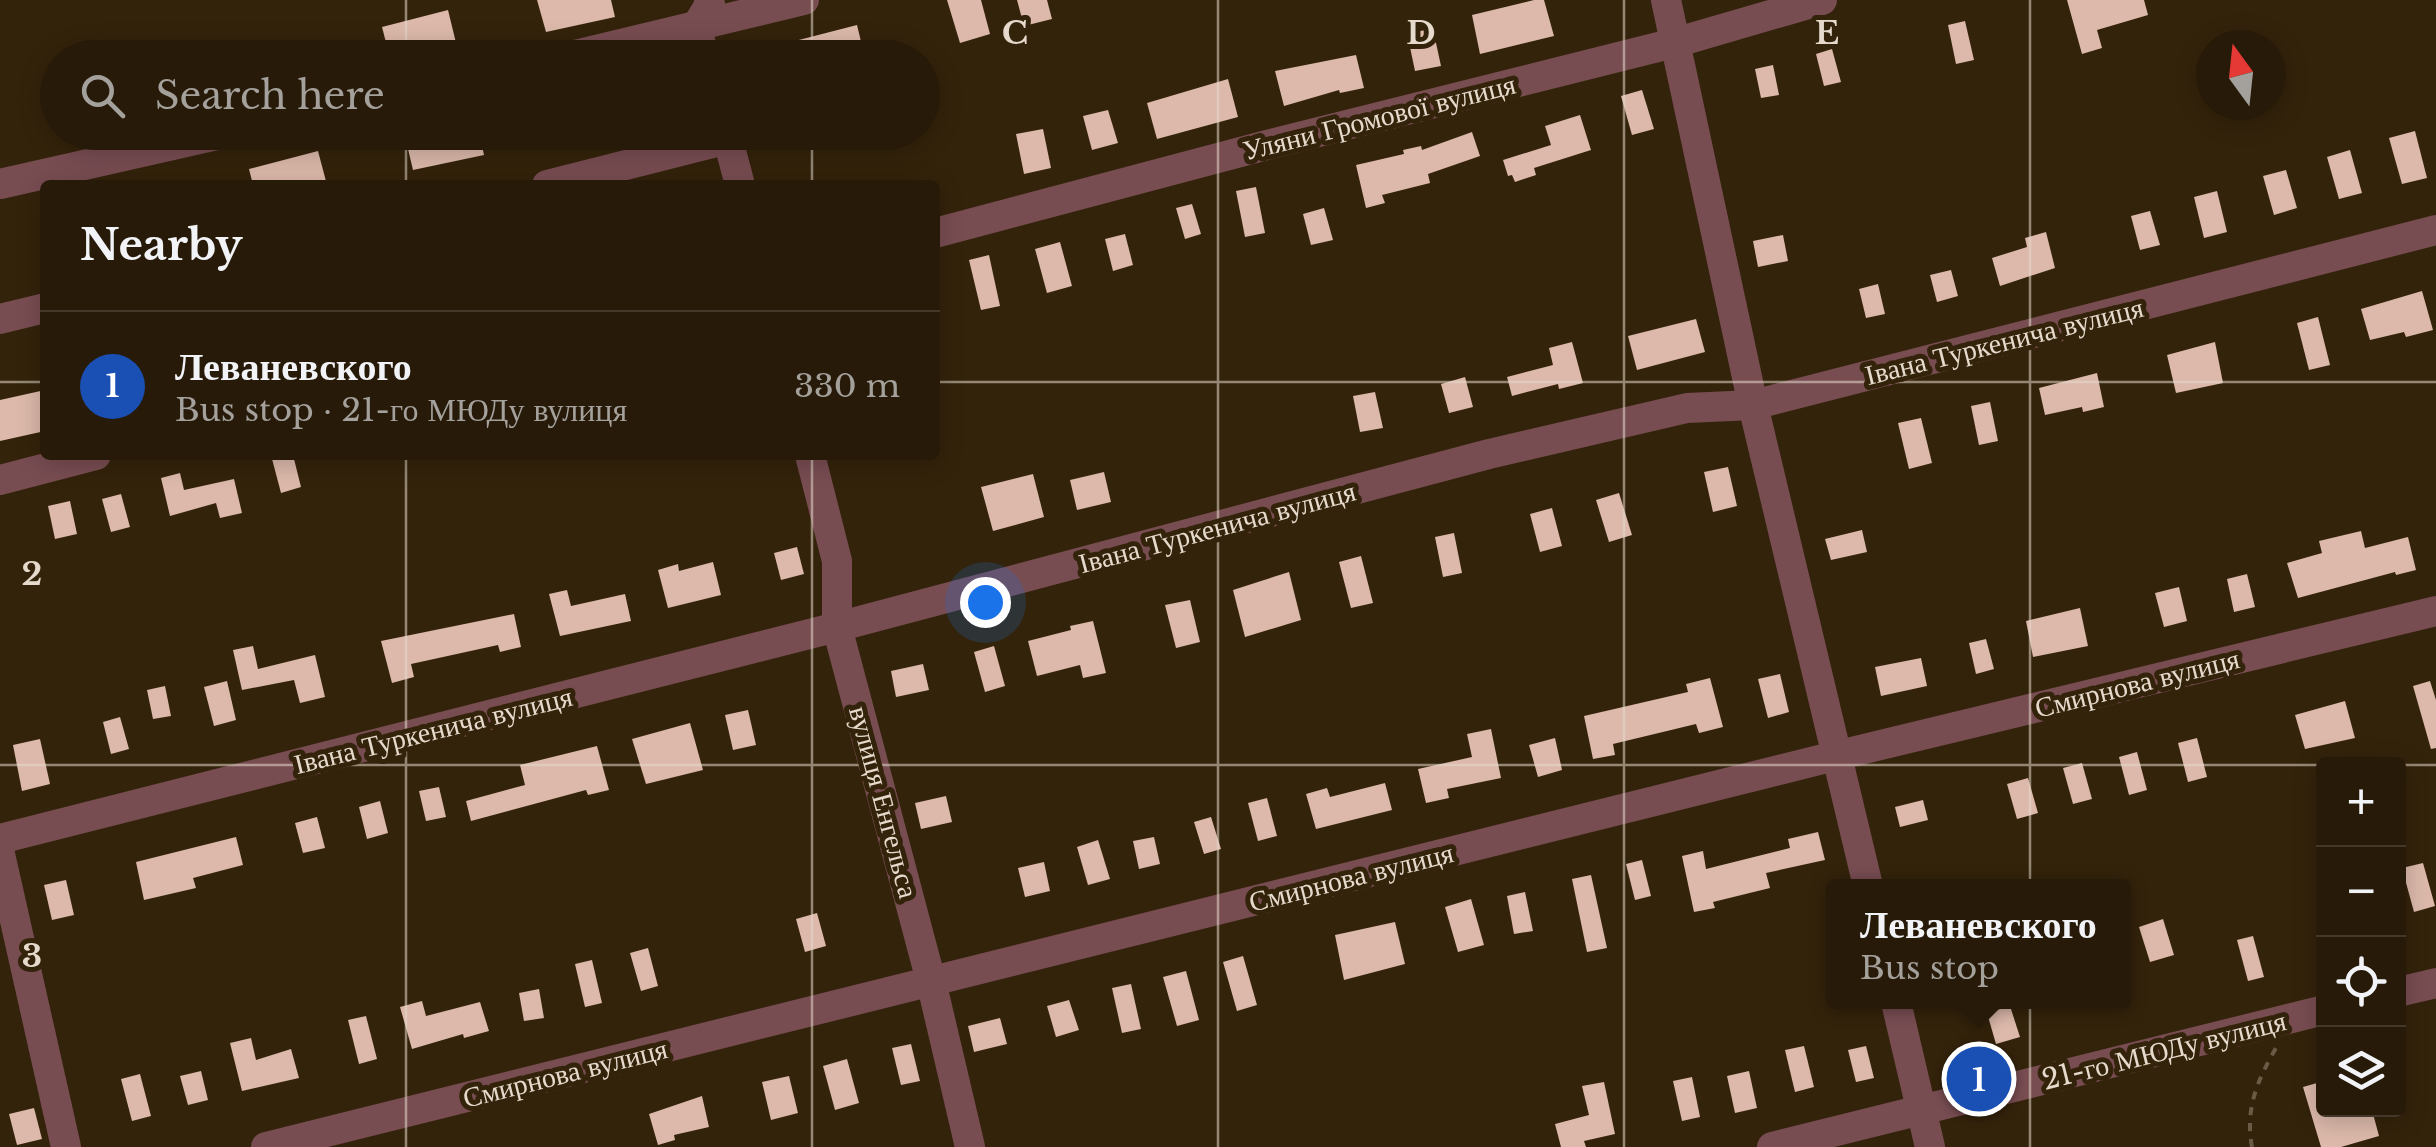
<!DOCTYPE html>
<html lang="en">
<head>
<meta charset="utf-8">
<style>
	body { margin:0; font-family:"Libre Baskerville",serif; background:#332716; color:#f1f3f6 }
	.controls { position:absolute; right:30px; bottom:30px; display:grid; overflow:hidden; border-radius:10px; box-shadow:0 5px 25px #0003 }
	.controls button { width:90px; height:90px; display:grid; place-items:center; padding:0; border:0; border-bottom:2px solid #433829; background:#271a08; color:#f1f3f6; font:50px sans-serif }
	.compass { position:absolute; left:2196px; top:30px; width:90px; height:90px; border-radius:50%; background:#271a08; box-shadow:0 5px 25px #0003; rotate:345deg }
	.you { position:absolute; left:985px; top:602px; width:35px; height:35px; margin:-25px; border:8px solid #fff; border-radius:50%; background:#1a73e8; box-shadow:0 0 0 15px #1a73e833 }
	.badge { display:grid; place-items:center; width:65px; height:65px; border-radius:50%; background:#8c9099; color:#fff; font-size:32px; font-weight:700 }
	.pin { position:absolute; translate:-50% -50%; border:5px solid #fff; box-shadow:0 2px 10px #0006 }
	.popup { position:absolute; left:1826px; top:879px; width:305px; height:130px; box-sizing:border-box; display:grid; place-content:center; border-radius:10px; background:#271a08; filter:drop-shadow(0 2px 8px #0005); font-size:32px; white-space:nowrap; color:#a4a19c }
	.popup b { font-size:38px; color:#f1f3f6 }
	.popup::after { content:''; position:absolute; left:50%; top:100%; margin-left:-20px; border:20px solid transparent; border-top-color:#271a08 }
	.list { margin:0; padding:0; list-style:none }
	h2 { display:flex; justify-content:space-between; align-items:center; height:130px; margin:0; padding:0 40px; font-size:42px }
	h2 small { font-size:32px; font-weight:400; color:#a4a19c }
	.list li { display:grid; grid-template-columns:65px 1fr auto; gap:30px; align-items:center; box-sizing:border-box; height:150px; padding:0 40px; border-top:2px solid #433829 }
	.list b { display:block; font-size:38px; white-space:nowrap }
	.list p { margin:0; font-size:32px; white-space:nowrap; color:#a4a19c }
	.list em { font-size:32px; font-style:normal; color:#a4a19c }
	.icon { flex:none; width:55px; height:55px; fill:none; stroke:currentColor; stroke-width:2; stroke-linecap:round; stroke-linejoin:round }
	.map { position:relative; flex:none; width:2436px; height:1147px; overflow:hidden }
	.search { position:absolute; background:#271a08; box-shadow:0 5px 25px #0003; left:40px; top:40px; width:900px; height:110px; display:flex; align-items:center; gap:25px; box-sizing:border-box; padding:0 35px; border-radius:55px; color:#a4a19c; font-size:38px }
	.panel { position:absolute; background:#271a08; box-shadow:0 5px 25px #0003; left:40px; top:180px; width:900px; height:280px; border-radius:10px }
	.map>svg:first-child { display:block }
</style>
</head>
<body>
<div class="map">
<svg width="2436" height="1147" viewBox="0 0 2436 1147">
	<rect width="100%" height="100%" fill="#34230b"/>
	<g fill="#dcb9ab">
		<polygon points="537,0 611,0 615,17 546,32"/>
		<polygon points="947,0 981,0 990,34 960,43"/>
		<polygon points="1017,0 1047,0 1052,19 1024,26"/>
		<polygon points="1534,0 1544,0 1554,36 1480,54 1472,15"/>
		<polygon points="2067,0 2144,0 2148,15 2097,30 2102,48 2082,54"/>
		<polygon points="448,10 458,51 432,58 390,58 382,27"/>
		<polygon points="1965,21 1974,60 1956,64 1948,25"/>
		<polygon points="857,25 865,58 794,58 791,42"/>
		<polygon points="1433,29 1441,66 1415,71 1407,33"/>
		<polygon points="1832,49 1841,82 1824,86 1816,54"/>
		<polygon points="1356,55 1364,88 1340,93 1339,90 1284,106 1275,71"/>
		<polygon points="1773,65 1779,95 1761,98 1755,69"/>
		<polygon points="1228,79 1238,117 1157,139 1147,103"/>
		<polygon points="1642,90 1654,129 1632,135 1621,96"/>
		<polygon points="1108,110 1118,143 1092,150 1083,116"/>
		<polygon points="1580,115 1591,150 1534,168 1536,175 1515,182 1512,175 1508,176 1503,160 1551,145 1545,126"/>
		<polygon points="1043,129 1051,168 1024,174 1016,134"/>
		<polygon points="2415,131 2427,178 2402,184 2389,138"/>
		<polygon points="404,132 479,132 484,155 413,170"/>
		<polygon points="1472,132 1480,156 1428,174 1430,183 1382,195 1385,203 1366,208 1356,165 1404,154 1403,150 1421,146 1422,150"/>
		<polygon points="2350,150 2362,193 2339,199 2327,157"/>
		<polygon points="318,151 327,185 253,185 249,169"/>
		<polygon points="2286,170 2297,208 2274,215 2263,176"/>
		<polygon points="1256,187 1265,233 1245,237 1236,191"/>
		<polygon points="2217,191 2227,232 2204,238 2194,197"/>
		<polygon points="1192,204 1201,234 1185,239 1176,208"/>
		<polygon points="1324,208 1333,240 1311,245 1303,214"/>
		<polygon points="2150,211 2160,245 2140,250 2131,216"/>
		<polygon points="2046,232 2055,268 2000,286 1992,258 2027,247 2025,238"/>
		<polygon points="1125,234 1133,265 1113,271 1105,239"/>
		<polygon points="1783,235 1788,261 1758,267 1753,241"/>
		<polygon points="1060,242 1072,286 1047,293 1035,249"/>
		<polygon points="989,255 1000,306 981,310 969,260"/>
		<polygon points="1951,270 1958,296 1937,302 1930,275"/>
		<polygon points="1878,284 1885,314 1866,318 1859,289"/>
		<polygon points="2422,291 2433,330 2406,337 2404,332 2370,340 2361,309"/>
		<polygon points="2318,317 2330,365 2309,370 2297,323"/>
		<polygon points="1696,319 1705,352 1637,370 1628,336"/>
		<polygon points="1572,342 1583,383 1559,389 1558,384 1512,396 1507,377 1553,365 1549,348"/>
		<polygon points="2215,342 2223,383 2176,393 2167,355"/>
		<polygon points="2097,373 2104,407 2083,412 2082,407 2045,415 2039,388"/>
		<polygon points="1465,377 1473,407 1449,413 1441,384"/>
		<polygon points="45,390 45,431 0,441 0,400"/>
		<polygon points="1375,392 1383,428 1360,432 1353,396"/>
		<polygon points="1990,402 1998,441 1979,445 1971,406"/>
		<polygon points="1921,418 1932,463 1909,469 1898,423"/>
		<polygon points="271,455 293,455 301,487 281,493"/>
		<polygon points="1728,467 1737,506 1713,512 1704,472"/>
		<polygon points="1104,472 1111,502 1077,510 1070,480"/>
		<polygon points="180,473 184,490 234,479 242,513 220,518 216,503 170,516 161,478"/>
		<polygon points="1033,474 1044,517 993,531 981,487"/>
		<polygon points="1619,493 1632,535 1609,542 1596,500"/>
		<polygon points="121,494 130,527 111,532 102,499"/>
		<polygon points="70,501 77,534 55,539 48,506"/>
		<polygon points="1552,508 1562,546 1540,552 1530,514"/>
		<polygon points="1862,530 1867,552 1831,560 1825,539"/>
		<polygon points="2361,531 2365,548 2408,537 2416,570 2396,575 2395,572 2298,598 2287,563 2322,553 2319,541"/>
		<polygon points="1454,533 1462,573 1443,577 1435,537"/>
		<polygon points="797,547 804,574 781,580 774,553"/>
		<polygon points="1361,556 1373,603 1351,608 1339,562"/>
		<polygon points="713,562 721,595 668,608 658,570 678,564 679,571"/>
		<polygon points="1289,572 1301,620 1245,637 1233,590"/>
		<polygon points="2247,574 2255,607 2234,612 2227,579"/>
		<polygon points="2179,587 2187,621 2164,627 2155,593"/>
		<polygon points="567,590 571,606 625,594 631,621 560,636 549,594"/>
		<polygon points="1190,600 1200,642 1176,648 1165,605"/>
		<polygon points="2080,608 2088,646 2033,657 2026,621"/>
		<polygon points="514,614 521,647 500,652 498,645 411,664 414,677 392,683 381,641"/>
		<polygon points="1093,621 1106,673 1083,678 1080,665 1037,676 1028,641 1071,630 1070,626"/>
		<polygon points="1986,639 1994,669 1976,674 1969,643"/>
		<polygon points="253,646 258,669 315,655 325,697 300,703 294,680 242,690 233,650"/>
		<polygon points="994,646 1005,686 985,692 974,652"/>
		<polygon points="1921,658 1927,686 1881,696 1875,667"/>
		<polygon points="923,664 929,690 896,697 891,671"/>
		<polygon points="1780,674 1789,712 1768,718 1758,679"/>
		<polygon points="1710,678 1723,727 1699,733 1696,724 1613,744 1615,755 1593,759 1584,716 1688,692 1686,684"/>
		<polygon points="227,681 236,720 214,726 204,687"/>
		<polygon points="2430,681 2436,700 2436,748 2431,749 2413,686"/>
		<polygon points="165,686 171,716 153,719 147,690"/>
		<polygon points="2345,701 2355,738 2305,749 2295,715"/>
		<polygon points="748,710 756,745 733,750 725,715"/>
		<polygon points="120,717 129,749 111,754 103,722"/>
		<polygon points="690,723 703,770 646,784 632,739"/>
		<polygon points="1491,729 1501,778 1447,789 1449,798 1426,803 1418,769 1472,757 1467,734"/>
		<polygon points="1555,738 1562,770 1538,777 1529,745"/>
		<polygon points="2197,738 2207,777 2188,782 2178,743"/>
		<polygon points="40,739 50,784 22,791 13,745"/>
		<polygon points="597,746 609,790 588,795 586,790 471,821 466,801 525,785 520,765"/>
		<polygon points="2137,752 2147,790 2129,795 2119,757"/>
		<polygon points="2082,763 2092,799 2073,804 2063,768"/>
		<polygon points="2028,778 2038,813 2017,819 2007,784"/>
		<polygon points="1385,783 1392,810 1316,829 1306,794 1327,788 1330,797"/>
		<polygon points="439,787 446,817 426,821 419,791"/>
		<polygon points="946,796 952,822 921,829 915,803"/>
		<polygon points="1267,798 1277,836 1258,841 1248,803"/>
		<polygon points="1923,800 1928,820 1900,827 1895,807"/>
		<polygon points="380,801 388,833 367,839 359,807"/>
		<polygon points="317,817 325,848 303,853 295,823"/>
		<polygon points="1211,817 1221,849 1204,854 1194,822"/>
		<polygon points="1818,832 1825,860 1766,873 1770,888 1713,902 1715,908 1694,912 1682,856 1703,851 1706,869 1790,848 1788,839"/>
		<polygon points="236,837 243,865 193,878 196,888 144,900 136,862"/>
		<polygon points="1154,837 1160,864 1139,869 1133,841"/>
		<polygon points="1098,840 1110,879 1088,885 1077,847"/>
		<polygon points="1642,860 1651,896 1635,900 1626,864"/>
		<polygon points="1044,862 1050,891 1025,897 1018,868"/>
		<polygon points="2423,863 2435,906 2414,912 2402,868"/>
		<polygon points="1591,875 1607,948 1587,952 1572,879"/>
		<polygon points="66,880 74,915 52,920 44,885"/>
		<polygon points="1525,892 1533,931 1514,934 1507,896"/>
		<polygon points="1471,899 1484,945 1458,952 1445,907"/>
		<polygon points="817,913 826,946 805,952 796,919"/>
		<polygon points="2163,919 2174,955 2150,962 2139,927"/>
		<polygon points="1395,922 1405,964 1344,980 1335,935"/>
		<polygon points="2253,936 2264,977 2248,981 2237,940"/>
		<polygon points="648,948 658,986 641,991 630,953"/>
		<polygon points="1243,956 1257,1005 1237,1011 1223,962"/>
		<polygon points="592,960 602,1003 585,1007 575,964"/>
		<polygon points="1186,971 1199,1020 1177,1026 1163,977"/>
		<polygon points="1131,984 1141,1029 1122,1033 1112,988"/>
		<polygon points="539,989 544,1018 524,1021 519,993"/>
		<polygon points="1069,1000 1079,1030 1056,1037 1047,1006"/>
		<polygon points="422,1001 426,1016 480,1002 489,1031 464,1038 463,1034 412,1049 400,1007"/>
		<polygon points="2010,1006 2020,1037 1996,1044 1987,1013"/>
		<polygon points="366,1016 377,1059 359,1064 348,1020"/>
		<polygon points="1000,1018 1007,1044 974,1052 968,1026"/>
		<polygon points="251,1038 256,1060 291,1049 299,1078 242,1091 230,1043"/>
		<polygon points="911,1044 920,1081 901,1085 892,1048"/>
		<polygon points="1804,1046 1814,1087 1795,1092 1785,1050"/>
		<polygon points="1866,1046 1874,1078 1856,1082 1848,1050"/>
		<polygon points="847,1059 859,1103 835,1110 823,1066"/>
		<polygon points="201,1071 208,1100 188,1105 180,1076"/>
		<polygon points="1749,1071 1757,1108 1735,1113 1727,1076"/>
		<polygon points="140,1074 151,1116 132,1121 121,1079"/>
		<polygon points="789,1076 798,1113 771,1120 762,1082"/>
		<polygon points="1692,1077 1700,1117 1682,1121 1673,1081"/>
		<polygon points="2324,1081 2324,1110 2372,1110 2379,1136 2341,1147 2321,1147 2303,1087"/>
		<polygon points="1604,1082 1615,1134 1584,1141 1586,1147 1561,1147 1555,1124 1589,1115 1582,1086"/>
		<polygon points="702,1096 709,1127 674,1135 675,1140 658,1145 649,1114"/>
		<polygon points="34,1108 42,1139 17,1145 9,1114"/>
	</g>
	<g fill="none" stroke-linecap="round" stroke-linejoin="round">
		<path stroke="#6a5b46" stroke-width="4" stroke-dasharray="8 8" stroke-linecap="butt" d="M2252 1147C2245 1109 2257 1081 2276 1048"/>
		<g stroke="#784d52" stroke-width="30">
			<polyline points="1666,0 1753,405 1868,886"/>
			<polyline points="562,58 804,0"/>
			<polyline points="705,58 696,27 710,4 709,0"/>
			<polyline points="726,132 740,185"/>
			<polyline points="0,184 230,132"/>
			<polyline points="547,185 756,132"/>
			<polyline points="935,233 1267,145 1674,43 1822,0"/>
			<polyline points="0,319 45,308"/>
			<polyline points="810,455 837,561 837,627 931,981 970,1147"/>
			<polyline points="0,480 96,455"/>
			<polyline points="0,839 837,627 1489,454 1687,408 1753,405 2436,230"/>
			<polyline points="0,854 66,1147"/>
			<polyline points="2398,992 2436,983"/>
			<polyline points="1896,1002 1930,1147"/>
			<polyline points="266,1147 1835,756 2436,611"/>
			<polyline points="1772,1147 2324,1010"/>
		</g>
	</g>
	<path fill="none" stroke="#e5dacc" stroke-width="2.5" stroke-opacity="0.55" d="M406 0V58M812 0V58M1218 0V1147M1624 0V1147M2030 0V1147M406 132V185M812 132V185M0 382H45M935 382H2436M406 455V1147M812 455V1147M0 765H2324M2398 765H2436"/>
	<g text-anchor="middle" stroke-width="10" stroke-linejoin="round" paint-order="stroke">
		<g font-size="28" fill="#e5dacc" stroke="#34230b">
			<text transform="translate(1379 117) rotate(-14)" y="10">Уляни Громової вулиця</text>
			<text transform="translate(2004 341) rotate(-14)" y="10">Івана Туркенича вулиця</text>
			<text transform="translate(1217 527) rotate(-15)" y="10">Івана Туркенича вулиця</text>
			<text transform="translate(2137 683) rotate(-14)" y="10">Смирнова вулиця</text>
			<text transform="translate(433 730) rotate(-14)" y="10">Івана Туркенича вулиця</text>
			<text transform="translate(884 802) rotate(75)" y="10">вулиця Енгельса</text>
			<text transform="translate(1351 877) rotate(-14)" y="10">Смирнова вулиця</text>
			<text transform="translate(2164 1050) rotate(-14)" y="10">21-го МЮДу вулиця</text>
			<text transform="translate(565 1073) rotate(-14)" y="10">Смирнова вулиця</text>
		</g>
	</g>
	<g font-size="32" text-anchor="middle" font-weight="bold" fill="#e5dacc" stroke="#34230b" stroke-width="10" stroke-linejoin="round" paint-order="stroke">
		<text x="1015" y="44">C</text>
		<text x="1421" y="44">D</text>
		<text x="1827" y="44">E</text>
		<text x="32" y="585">2</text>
		<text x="32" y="967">3</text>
	</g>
</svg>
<div class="controls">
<button>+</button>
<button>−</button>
<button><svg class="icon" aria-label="locate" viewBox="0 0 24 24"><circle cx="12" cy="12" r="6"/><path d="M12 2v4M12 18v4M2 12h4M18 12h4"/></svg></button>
<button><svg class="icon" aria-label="layers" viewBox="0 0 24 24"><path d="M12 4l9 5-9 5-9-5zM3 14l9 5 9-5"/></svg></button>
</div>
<svg class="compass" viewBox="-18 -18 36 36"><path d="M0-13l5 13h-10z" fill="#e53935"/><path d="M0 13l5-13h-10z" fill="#a4a19c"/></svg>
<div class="you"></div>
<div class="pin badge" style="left:1979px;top:1079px;background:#1a4fb4">1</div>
<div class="popup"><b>Леваневского</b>Bus stop</div>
<div class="search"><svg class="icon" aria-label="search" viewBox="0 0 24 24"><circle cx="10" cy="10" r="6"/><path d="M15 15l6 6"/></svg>Search here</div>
<section class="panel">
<h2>Nearby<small></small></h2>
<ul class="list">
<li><span class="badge" style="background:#1a4fb4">1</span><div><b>Леваневского</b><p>Bus stop · 21-го МЮДу вулиця</p></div><em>330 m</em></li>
</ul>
</section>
</div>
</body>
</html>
